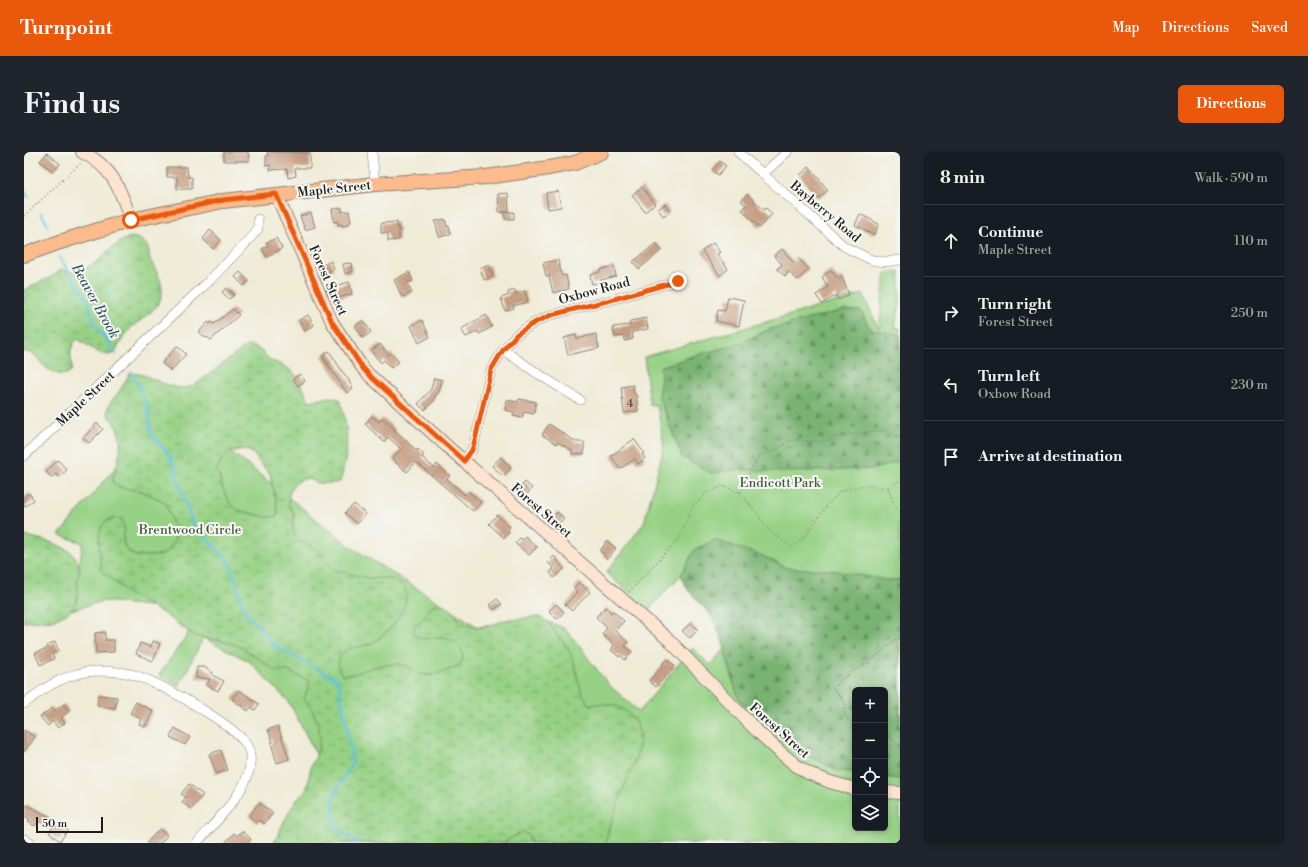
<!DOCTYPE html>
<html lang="en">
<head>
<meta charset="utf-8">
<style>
	body { margin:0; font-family:"Libre Bodoni",serif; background:#20242c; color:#f1f3f6 }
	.controls { position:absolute; right:12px; bottom:12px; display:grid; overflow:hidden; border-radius:6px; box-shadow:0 2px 6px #0003 }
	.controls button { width:36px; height:36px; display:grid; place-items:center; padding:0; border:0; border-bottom:1px solid #363941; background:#171b24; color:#f1f3f6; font:20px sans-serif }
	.scale { position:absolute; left:12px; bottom:10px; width:67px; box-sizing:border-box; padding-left:4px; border:2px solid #1c1c1c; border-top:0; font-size:11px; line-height:14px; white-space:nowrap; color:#1c1c1c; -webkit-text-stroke:3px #f6f6f2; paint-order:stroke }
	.stop { position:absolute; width:12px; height:12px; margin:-9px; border:3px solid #ea580c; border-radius:50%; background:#fff }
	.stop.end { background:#ea580c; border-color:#fff; box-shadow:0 1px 4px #0008 }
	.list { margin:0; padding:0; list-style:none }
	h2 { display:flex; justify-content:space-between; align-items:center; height:52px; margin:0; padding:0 16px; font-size:17px }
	h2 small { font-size:13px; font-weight:400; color:#9ea1a6 }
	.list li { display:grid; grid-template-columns:26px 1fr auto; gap:12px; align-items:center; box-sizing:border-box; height:72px; padding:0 16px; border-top:1px solid #363941 }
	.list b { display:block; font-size:15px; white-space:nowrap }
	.list p { margin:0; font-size:13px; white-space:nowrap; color:#9ea1a6 }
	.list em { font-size:13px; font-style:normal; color:#9ea1a6 }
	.icon { flex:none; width:22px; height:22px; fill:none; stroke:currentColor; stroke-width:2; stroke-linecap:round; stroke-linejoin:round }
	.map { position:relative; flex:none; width:876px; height:691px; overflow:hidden; border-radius:6px }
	header { display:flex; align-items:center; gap:24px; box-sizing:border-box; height:56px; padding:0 20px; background:#ea580c; color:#fff }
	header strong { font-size:19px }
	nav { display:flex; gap:22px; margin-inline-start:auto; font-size:14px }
	.intro { display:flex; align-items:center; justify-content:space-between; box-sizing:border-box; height:96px; padding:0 24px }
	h1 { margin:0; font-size:28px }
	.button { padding:10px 18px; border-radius:6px; background:#ea580c; color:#fff; font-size:14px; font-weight:700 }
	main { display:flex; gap:24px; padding:0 24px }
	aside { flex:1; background:#171b24; border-radius:6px; box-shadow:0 2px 6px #0003 }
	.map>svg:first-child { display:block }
</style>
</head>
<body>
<header>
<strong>Turnpoint</strong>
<nav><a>Map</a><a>Directions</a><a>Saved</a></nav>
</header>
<div class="intro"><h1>Find us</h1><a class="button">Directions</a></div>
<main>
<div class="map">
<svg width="876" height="691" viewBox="0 0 876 691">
	<defs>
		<pattern id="forest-firs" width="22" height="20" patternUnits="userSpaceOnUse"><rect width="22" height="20" fill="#79b372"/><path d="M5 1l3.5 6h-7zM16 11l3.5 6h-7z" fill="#62915d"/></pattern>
		<pattern id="wetland-marsh" width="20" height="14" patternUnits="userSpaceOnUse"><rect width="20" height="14" fill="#97d185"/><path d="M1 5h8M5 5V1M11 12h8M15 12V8" fill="none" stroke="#82b372"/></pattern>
	</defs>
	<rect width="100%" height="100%" fill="#f6f6f2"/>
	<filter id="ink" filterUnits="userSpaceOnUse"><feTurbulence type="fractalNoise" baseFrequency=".025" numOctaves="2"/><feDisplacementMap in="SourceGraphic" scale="8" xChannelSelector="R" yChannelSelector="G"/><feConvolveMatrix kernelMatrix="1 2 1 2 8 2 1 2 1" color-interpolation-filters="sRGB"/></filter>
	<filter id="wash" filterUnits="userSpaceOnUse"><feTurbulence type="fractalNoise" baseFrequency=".012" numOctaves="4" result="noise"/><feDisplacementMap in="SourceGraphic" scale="16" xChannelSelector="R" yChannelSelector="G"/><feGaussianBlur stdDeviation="0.9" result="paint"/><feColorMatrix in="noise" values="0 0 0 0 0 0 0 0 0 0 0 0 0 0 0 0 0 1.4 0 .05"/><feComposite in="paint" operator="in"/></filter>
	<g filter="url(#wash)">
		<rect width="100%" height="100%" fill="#efebd6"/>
		<path fill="#97d185" stroke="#5a7650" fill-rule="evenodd" d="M876 119V152L871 175 876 176V691H312L313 642 265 550 225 509 179 486 155 534 135 523 168 476 132 455 80 449 47 458 59 391 35 383 137 261 186 283 327 395 454 475 512 465 542 477 567 510 586 534 615 560 668 496 686 513 730 466 666 413 625 458 582 421 620 371 640 295 633 253H626L620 205 839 142 855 177 861 121ZM831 538H861V676H831Z"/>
		<g fill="url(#forest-firs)" stroke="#4a6847">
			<polygon points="820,158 837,159 846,177 876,183 876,310 849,317 762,320 712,318 687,321 658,305 634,244 637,224 636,215 672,203 714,192 746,177"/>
			<polygon points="691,388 739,404 763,416 807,418 868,429 876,427 876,627 861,625 861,538 831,538 831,621 812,618 781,602 751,580 715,548 710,533 698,487 687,463 664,438 657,423 671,397"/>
		</g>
		<g fill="url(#wetland-marsh)" stroke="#5a7650" fill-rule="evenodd">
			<path d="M107 85C119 87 127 94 125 106 138 129 147 145 123 163 118 168 110 172 106 177 100 184 95 193 90 201 79 208 64 192 53 187 44 196 47 205 48 217 41 229 25 219 18 212 15 209 13 204 9 202 7 201 3 200 0 200V138L29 124 38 117 45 121 60 117 73 110 86 97 101 87Z"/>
			<path d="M222 194C237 194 238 202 248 209 252 211 256 212 260 214 274 221 279 236 285 249L307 245 316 247C325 276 325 301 316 330 313 331 299 332 295 331 287 329 284 324 275 329 267 333 263 345 265 353 266 356 269 358 270 361 271 369 266 379 272 385 276 390 280 390 285 393 296 398 302 407 308 417 320 420 332 424 344 426 353 427 367 425 374 430 398 445 364 483 348 491 339 496 324 493 317 503 313 509 314 517 318 523 332 524 345 514 360 513 367 512 378 511 385 515 388 517 392 521 395 522 409 526 426 518 437 512 442 496 434 491 421 485 412 487 385 490 390 475 392 470 397 470 399 467 403 461 403 456 410 453 428 448 430 467 441 473 444 474 448 475 450 475 465 477 470 471 482 468 486 466 490 468 494 467 503 466 509 463 518 466 525 469 528 476 532 481 537 488 543 494 546 501 555 518 552 541 567 553 598 547 621 567 614 598 612 609 606 620 602 630 594 650 587 670 581 691H507L505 684 499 679 479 691H250C257 677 263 662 271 650 275 645 281 641 283 636 285 629 285 621 287 614 289 609 293 604 294 598 299 578 292 561 280 547L285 533V529L264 519H252L219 496 207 491 171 484 140 462 105 442 77 418C77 399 66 361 98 367L101 379 99 385 100 393 104 399 112 404H129L139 402 144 399 150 390 152 379 141 350 117 339 93 335 90 331 89 326C96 301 103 285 84 263V256L86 251 97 237 105 222C127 218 145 244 171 233ZM220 297 229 301 235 310 246 322 253 353V364L242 365 213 358 205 350 198 335 195 323 192 319C200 304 202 300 220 297Z"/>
			<path d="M0 384C14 386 38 392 49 402 52 405 54 412 56 417 52 427 54 436 53 447 51 460 33 468 22 469 14 470 7 469 0 470Z"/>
		</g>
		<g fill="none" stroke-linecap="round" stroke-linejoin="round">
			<g stroke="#61c3e0" stroke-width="2.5">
				<polyline points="0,37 4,45"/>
				<polyline points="17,61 24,73"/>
				<polyline points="35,105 65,150 70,171 92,202"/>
				<polyline points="108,220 124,256 127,282 146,304 169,373 205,409 221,460 253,495 314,528 329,610 309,644 310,674 334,691"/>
			</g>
		</g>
		<g id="blocks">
			<g fill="#c69e82">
				<polygon points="200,0 224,0 225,9 200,9"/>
				<polygon points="243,0 286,1 286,16 271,16 272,24 264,26 263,17 246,18 246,13 242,14 242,4 244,4"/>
				<polygon points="23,1 36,12 29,20 16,9"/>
				<polygon points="696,9 702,14 694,23 688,18"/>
				<polygon points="143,15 163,15 164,25 168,25 168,37 153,37 153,25 143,25"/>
				<polygon points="785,15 804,38 794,47 776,23"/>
				<polygon points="618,35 631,52 621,60 608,43"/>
				<polygon points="534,39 537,55 524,57 522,41"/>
				<polygon points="484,41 485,60 475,60 474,42"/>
				<polygon points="723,42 740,58 742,56 748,62 736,76 718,58 722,53 717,49"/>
				<polygon points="641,52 646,60 639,64 634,57"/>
				<polygon points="318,56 318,60 325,59 327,70 325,70 325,73 318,74 318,72 314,73 314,69 310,70 308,57"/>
				<polygon points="480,60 490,60 490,67 481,67"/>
				<polygon points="287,61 291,75 281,78 276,64"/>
				<polygon points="836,62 855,72 850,83 831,73"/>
				<polygon points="421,67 423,75 425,74 427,82 415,85 411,69"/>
				<polygon points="373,70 373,76 375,75 375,88 364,89 364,81 357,81 357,72 358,71"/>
				<polygon points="186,78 197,88 189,97 179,87"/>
				<polygon points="252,86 258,96 243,105 238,97 244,94 242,91"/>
				<polygon points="632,91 638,98 615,117 609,110"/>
				<polygon points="689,91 696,100 693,102 704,117 696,124 678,99"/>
				<polygon points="758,97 769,110 774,106 785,117 773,128 765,120 761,124 753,117 758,112 750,104"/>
				<polygon points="534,108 538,124 542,123 545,137 529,141 525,124 522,124 519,111"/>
				<polygon points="307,109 310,117 300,122 297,114"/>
				<polygon points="327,111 328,120 321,122 319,112"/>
				<polygon points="465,113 469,124 460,128 456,116"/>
				<polygon points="590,114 592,124 577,128 577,130 568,132 566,123 576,120 575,118"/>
				<polygon points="807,118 814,127 818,125 825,143 814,148 812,143 798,152 792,143 804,135 798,125"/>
				<polygon points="216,120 225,129 220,134 211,125"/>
				<polygon points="385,120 389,129 383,131 388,141 378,145 370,128"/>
				<polygon points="325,130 328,142 311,147 309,141 303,140 302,137"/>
				<polygon points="203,136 210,143 205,147 198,140"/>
				<polygon points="491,138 492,142 501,139 504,150 489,154 490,156 481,159 477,146 485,143 484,140"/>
				<polygon points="704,145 720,148 715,174 692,169 694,158 701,159"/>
				<polygon points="209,157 215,163 187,188 183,185 182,186 175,180 184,170 186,172 187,170 190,172"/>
				<polygon points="284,163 290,173 281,179 275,168"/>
				<polygon points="462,163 468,175 455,182 454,179 442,185 437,177"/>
				<polygon points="622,166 624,177 608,180 609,187 601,189 600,184 591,185 589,175 606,173 606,169"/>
				<polygon points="339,168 347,180 339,186 331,174"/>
				<polygon points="398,168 406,185 395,191 387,174"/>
				<polygon points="572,182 575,196 544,203 540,186 552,183 553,187"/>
				<polygon points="356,192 365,203 367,201 375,210 367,216 360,208 357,211 347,199"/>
				<polygon points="153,194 162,202 147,219 138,211"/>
				<polygon points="305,199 318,219 326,230 325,230 329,236 323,241 298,204"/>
				<polygon points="276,222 281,229 274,234 269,227"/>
				<polygon points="410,226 418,228 415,240 410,245 412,246 401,258 394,252 407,237"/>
				<polygon points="609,233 610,242 612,242 614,259 600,261 597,235"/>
				<polygon points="495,247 512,250 510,262 500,260 498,266 489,264 490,260 481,258 483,248 494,250"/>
				<polygon points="348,264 355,270 358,266 371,277 370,278 393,299 394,297 400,303 398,305 410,316 413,312 426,324 423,327 441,343 444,339 457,350 449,359 392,310 383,320 368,307 377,297 364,285 360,290 341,272"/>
				<polygon points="73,271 79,277 65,291 59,286"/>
				<polygon points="525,272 552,290 560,290 560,302 548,302 548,298 533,290 533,292 518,283"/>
				<polygon points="610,287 620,301 618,302 621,306 614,312 611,307 596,317 587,304"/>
				<polygon points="477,305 487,316 479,324 468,314"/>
				<polygon points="34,308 43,318 35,325 32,322 28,325 22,320"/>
				<polygon points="501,330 508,336 501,345 493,339"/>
				<polygon points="5,341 10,348 0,355 0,345"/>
				<polygon points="330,352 342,362 333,372 321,361"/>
				<polygon points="533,360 540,366 533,374 526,368"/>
				<polygon points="473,363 486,375 483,378 485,380 480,386 465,372"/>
				<polygon points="501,384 513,395 505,403 491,391 496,386 498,388"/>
				<polygon points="583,389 592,396 583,407 576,399"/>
				<polygon points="530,404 540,417 530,426 526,420 530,417 524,410"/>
				<polygon points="555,430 566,440 548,459 541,453 553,440 550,436"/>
				<polygon points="473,447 478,452 470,458 466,453"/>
				<polygon points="532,452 540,460 533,467 525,459"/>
				<polygon points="582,455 587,461 589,459 600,469 591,479 604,490 601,494 608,500 601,508 596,503 595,505 587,498 590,493 578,482 583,476 572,465"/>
				<polygon points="667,471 674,478 666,486 658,479"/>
				<polygon points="81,480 81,488 90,488 90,500 72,501 71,481"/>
				<polygon points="129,489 136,492 129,509 112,502 116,491 127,495"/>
				<polygon points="31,490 35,499 28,502 30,507 16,513 11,501 24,496 23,494"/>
				<polygon points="643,507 651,514 632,535 625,529 639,513 638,512"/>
				<polygon points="173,515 180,515 189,521 188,523 200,529 194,539 183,533 186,527 172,526"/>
				<polygon points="215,538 235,552 231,558 227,555 224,559 208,547"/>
				<polygon points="74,543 93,545 91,556 73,554"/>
				<polygon points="112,550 129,559 121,575 115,572 117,567 106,561"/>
				<polygon points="40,552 45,559 37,566 41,571 34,576 29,569 24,574 16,565 28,556 30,559"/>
				<polygon points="254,574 265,607 253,611 247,591 249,590 244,578"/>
				<polygon points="151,576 166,585 161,593 146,585"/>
				<polygon points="0,578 11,585 0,600"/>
				<polygon points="197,598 204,618 192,622 185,602"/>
				<polygon points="165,632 179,643 167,657 158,650 162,645 157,642"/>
				<polygon points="235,651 249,661 240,672 235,668 233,671 225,664"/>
				<polygon points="3,653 26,665 22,673 14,669 11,674 4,670 6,667 0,664 0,659"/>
				<polygon points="30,673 36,676 38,674 44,678 36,689 25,681"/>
				<polygon points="135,677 143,683 137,691 123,691"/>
				<polygon points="218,679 227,687 224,691 201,691 210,681 213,684"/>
			</g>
		</g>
	</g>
	<g filter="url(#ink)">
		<use href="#blocks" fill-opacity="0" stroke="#868479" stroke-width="1"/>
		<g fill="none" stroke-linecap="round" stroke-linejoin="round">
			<g stroke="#868479" stroke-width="10">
				<g id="street">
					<polyline points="348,0 351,32"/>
					<polyline points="714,0 821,95 848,108 861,110 876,108"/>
					<polyline points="739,22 763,0"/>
					<polyline points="479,198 516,223 556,248"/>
					<polyline points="0,304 184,130 222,91 234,77 234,67"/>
					<polyline points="440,309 448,298 451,288 467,218 479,198 493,182 510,171 527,163 583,149 654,129"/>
					<path d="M0 552C20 535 43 521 70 519 81 519 95 519 106 522 130 527 209 572 222 592 225 597 227 605 226 612 225 638 190 671 173 691"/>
					<polyline points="0,687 6,691"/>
				</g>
			</g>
			<g stroke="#868479" stroke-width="14">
				<g id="secondary">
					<path d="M58 0C89 15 96 37 107 68"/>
					<polyline points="252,42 308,170 338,215 345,223 426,297 645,488 732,578 757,601 773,614 784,621 806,630 831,637"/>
					<polyline points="861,640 876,641"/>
				</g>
			</g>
			<g stroke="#868479" stroke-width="16">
				<polyline id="primary" points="0,103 36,90 107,68 199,49 351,32 462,25 525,16 551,11 577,0"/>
			</g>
			<g stroke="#868479" stroke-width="1.5" stroke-dasharray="1 3" stroke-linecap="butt">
				<polyline points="0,64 57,11"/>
				<polyline points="864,336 876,329"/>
				<polyline points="716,340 731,310 735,305 739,302 754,297 765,289 773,288 798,290 814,284 855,278 863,279 876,286"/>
				<polyline points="605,440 656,385 667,357 682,341 699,334 716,340 748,381 768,395 779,386 804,352 817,339 840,333 864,336 871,354 876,364"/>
				<path d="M831 572C816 564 823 559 818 547 816 543 812 540 809 537V535L827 520 845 510 867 491 876 485"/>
				<polyline points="861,583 876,593"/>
			</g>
			<use href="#street" stroke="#fff" stroke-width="9"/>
			<use href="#secondary" stroke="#fde4d1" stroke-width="12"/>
			<use href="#primary" stroke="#fbbb8c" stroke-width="14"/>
		</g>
	</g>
	<g fill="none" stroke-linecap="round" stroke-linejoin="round" filter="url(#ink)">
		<polyline stroke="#ea580c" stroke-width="5" points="107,68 199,48 252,42 308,170 338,215 345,223 440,309 448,298 451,288 467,218 479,198 493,182 510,171 527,163 583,149 654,129"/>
	</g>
	<g text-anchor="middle" stroke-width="4" stroke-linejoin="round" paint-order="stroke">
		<g font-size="11" fill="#463c36">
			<text x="606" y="255">4</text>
		</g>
		<g font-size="13" fill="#1c1c1c" stroke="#f6f6f2">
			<text transform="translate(310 36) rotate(-6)" y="5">Maple Street</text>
			<text transform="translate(802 59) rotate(40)" y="5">Bayberry Road</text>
			<text transform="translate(305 128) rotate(66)" y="5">Forest Street</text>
			<text transform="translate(570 138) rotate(-15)" y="5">Oxbow Road</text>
			<text transform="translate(61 246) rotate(-43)" y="5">Maple Street</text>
			<text transform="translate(518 358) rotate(41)" y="5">Forest Street</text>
			<text transform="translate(756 578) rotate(42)" y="5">Forest Street</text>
		</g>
		<g font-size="13" fill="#475b41" stroke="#f6f6f2">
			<text x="756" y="335">Endicott Park</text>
			<text x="166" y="382">Brentwood Circle</text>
		</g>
		<g font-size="14" font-style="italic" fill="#345661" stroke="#f6f6f2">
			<text transform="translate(72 149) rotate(61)" y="5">Beaver Brook</text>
		</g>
	</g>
</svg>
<div class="controls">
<button>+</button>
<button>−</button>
<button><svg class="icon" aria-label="locate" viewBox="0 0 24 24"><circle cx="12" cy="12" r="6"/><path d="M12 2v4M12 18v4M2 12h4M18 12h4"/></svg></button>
<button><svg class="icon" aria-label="layers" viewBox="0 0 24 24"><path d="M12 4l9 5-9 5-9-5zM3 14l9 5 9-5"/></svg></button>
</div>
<div class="scale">50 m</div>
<div class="stop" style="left:107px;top:68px"></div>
<div class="stop end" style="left:654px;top:129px"></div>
</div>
<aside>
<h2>8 min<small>Walk · 590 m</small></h2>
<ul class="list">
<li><svg class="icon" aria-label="ahead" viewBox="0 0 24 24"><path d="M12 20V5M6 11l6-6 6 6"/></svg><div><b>Continue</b><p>Maple Street</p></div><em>110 m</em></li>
<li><svg class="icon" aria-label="right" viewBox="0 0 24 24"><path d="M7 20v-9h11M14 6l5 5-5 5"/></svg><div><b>Turn right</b><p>Forest Street</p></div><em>250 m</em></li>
<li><svg class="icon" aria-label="left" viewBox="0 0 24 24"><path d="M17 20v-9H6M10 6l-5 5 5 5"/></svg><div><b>Turn left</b><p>Oxbow Road</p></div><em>230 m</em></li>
<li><svg class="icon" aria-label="arrive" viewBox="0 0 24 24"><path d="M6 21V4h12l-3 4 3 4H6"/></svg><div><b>Arrive at destination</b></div></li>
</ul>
</aside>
</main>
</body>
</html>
